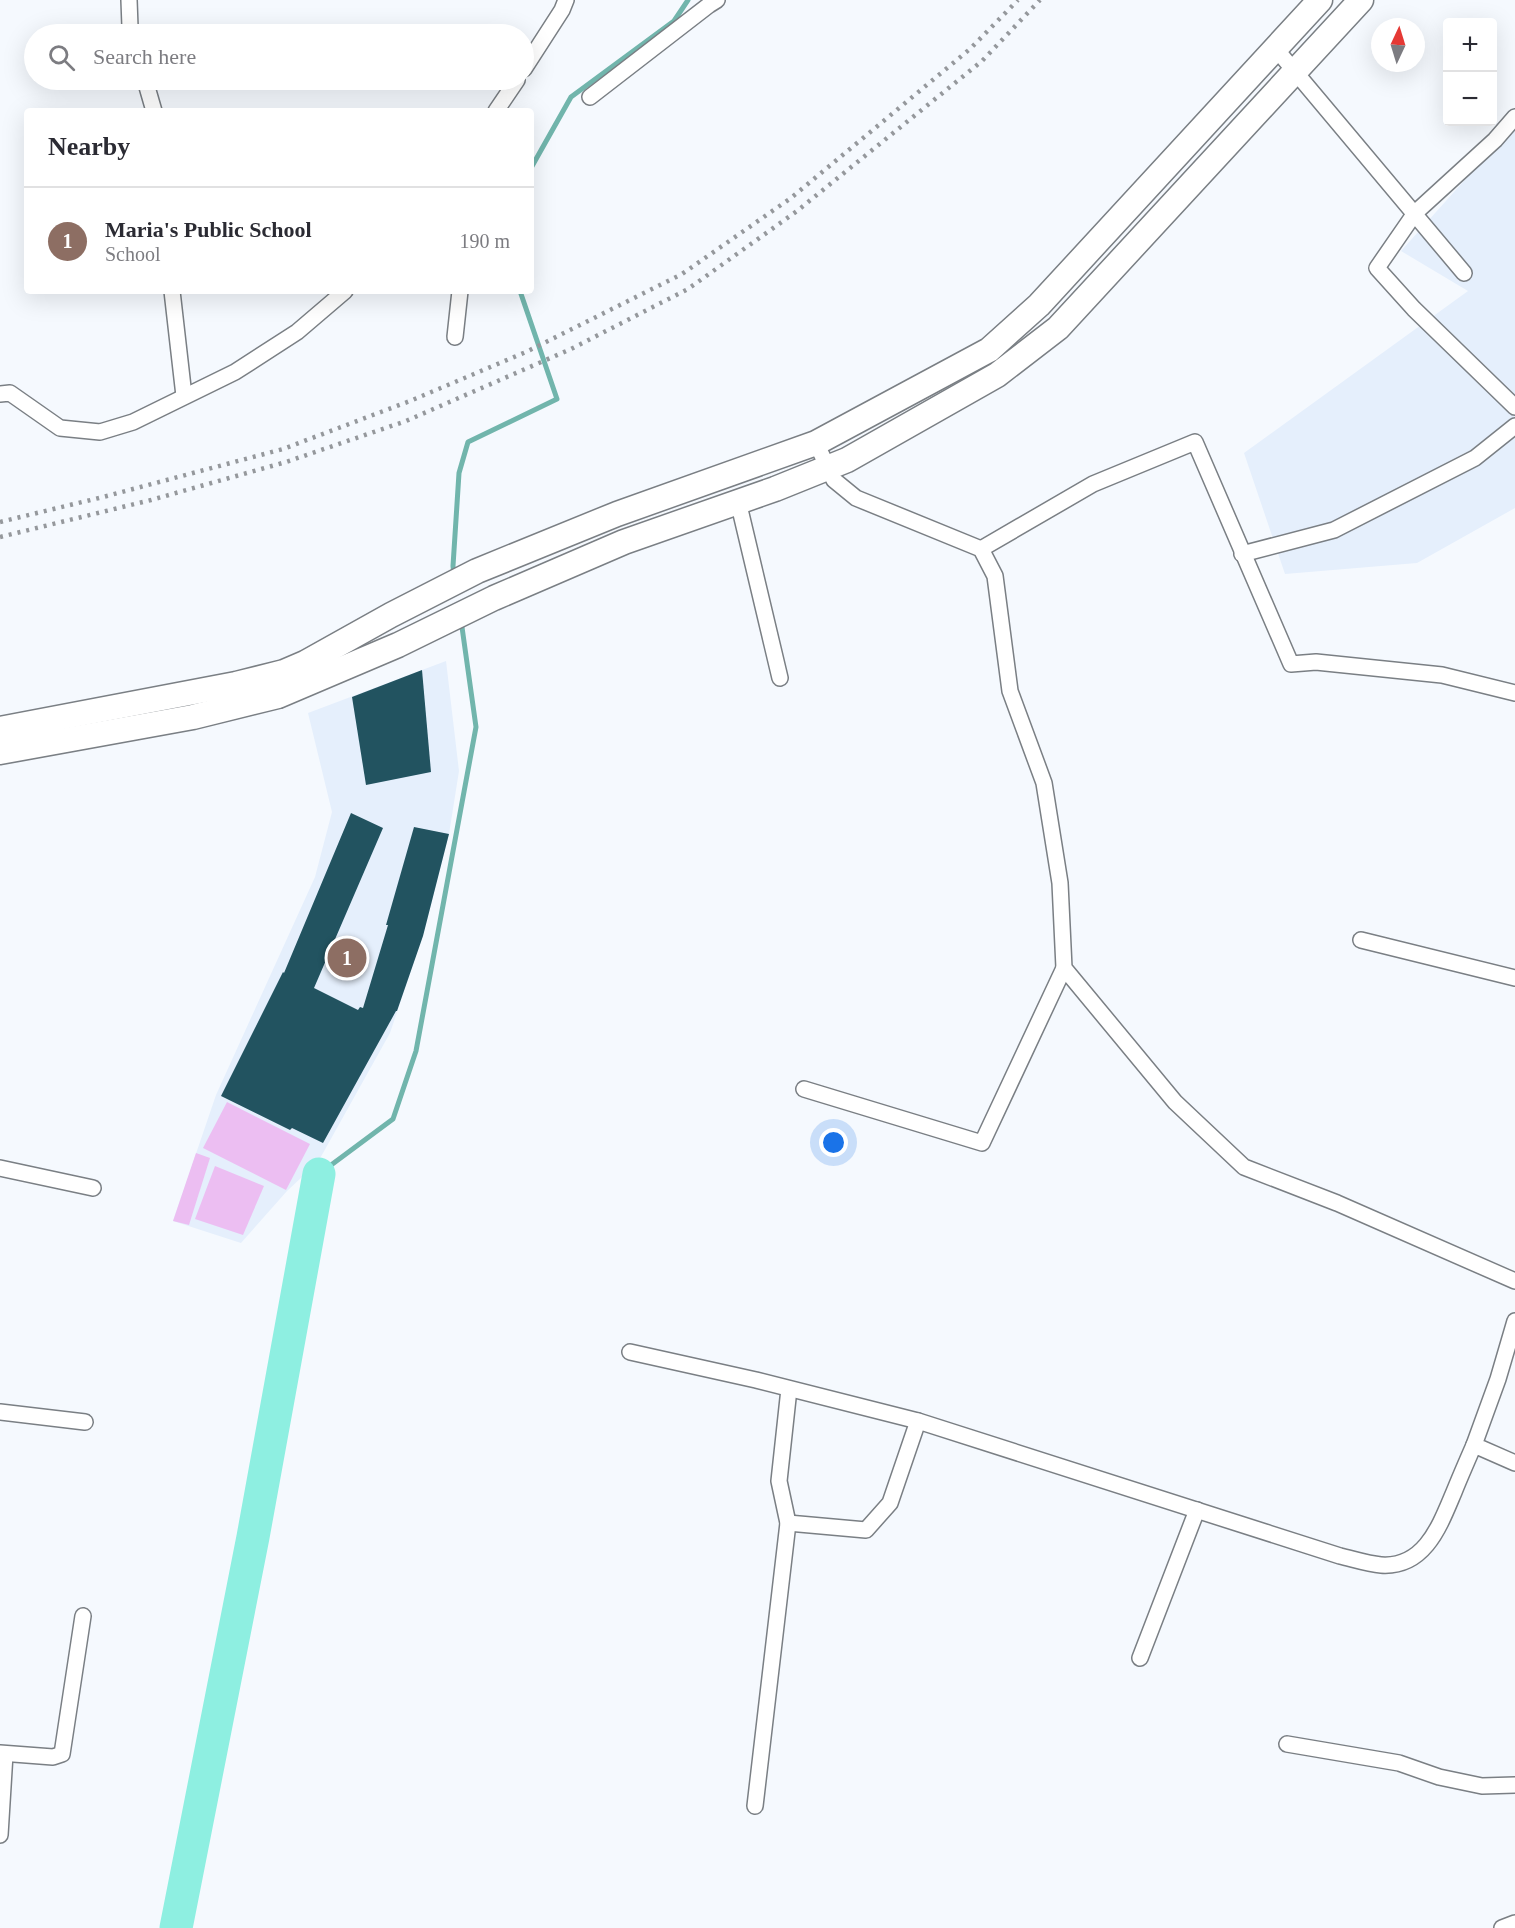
<!DOCTYPE html>
<html lang="en">
<head>
<meta charset="utf-8">
<style>
	body { margin:0; font-family:Georgia,serif; background:#f2f2f3; color:#2b2b33 }
	.controls { position:absolute; right:18px; top:18px; display:grid; overflow:hidden; border-radius:6px; box-shadow:0 6px 24px #0002 }
	.controls button { width:54px; height:54px; display:grid; place-items:center; padding:0; border:0; border-bottom:2px solid #e1e1e2; background:#fff; color:#2b2b33; font:30px sans-serif }
	.compass { position:absolute; left:1371px; top:18px; width:54px; height:54px; border-radius:50%; background:#fff; box-shadow:0 6px 24px #0002; rotate:4deg }
	.you { position:absolute; left:834px; top:1143px; width:21px; height:21px; margin:-15px; border:4px solid #fff; border-radius:50%; background:#1a73e8; box-shadow:0 0 0 9px #1a73e833 }
	.badge { display:grid; place-items:center; width:39px; height:39px; border-radius:50%; background:#6b5123; color:#fff; font-size:20px; font-weight:700 }
	.pin { position:absolute; translate:-50% -50%; border:3px solid #fff; box-shadow:0 2px 6px #0006 }
	.list { margin:0; padding:0; list-style:none }
	h2 { display:flex; justify-content:space-between; align-items:center; height:78px; margin:0; padding:0 24px; font-size:26px }
	h2 small { font-size:20px; font-weight:400; color:#7c7c81 }
	.list li { display:grid; grid-template-columns:39px 1fr auto; gap:18px; align-items:center; box-sizing:border-box; height:108px; padding:0 24px; border-top:2px solid #e1e1e2 }
	.list b { display:block; font-size:22px; white-space:nowrap }
	.list p { margin:0; font-size:20px; white-space:nowrap; color:#7c7c81 }
	.list em { font-size:20px; font-style:normal; color:#7c7c81 }
	.icon { flex:none; width:33px; height:33px; fill:none; stroke:currentColor; stroke-width:2; stroke-linecap:round; stroke-linejoin:round }
	.map { position:relative; flex:none; width:1515px; height:1928px; overflow:hidden }
	.search { position:absolute; background:#fff; box-shadow:0 6px 24px #0002; left:24px; top:24px; width:510px; height:66px; display:flex; align-items:center; gap:15px; box-sizing:border-box; padding:0 21px; border-radius:33px; color:#7c7c81; font-size:22px }
	.panel { position:absolute; background:#fff; box-shadow:0 6px 24px #0002; left:24px; top:108px; width:510px; height:186px; border-radius:6px }
	.map>svg:first-child { display:block }
</style>
</head>
<body>
<div class="map">
<svg width="1515" height="1928" viewBox="0 0 1515 1928">
	<rect width="100%" height="100%" fill="#f5f9fe"/>
	<g fill="#e5effc">
		<polygon points="1515,124 1515,508 1417,563 1285,574 1244,453 1468,291 1401,251"/>
		<polygon points="446,661 459,771 449,834 424,932 390,1033 318,1162 287,1191 241,1243 173,1221 216,1095 315,877 332,812 308,713"/>
	</g>
	<g fill="#ecbef2">
		<polygon points="227,1102 310,1144 286,1190 203,1148"/>
		<polygon points="196,1153 210,1158 189,1225 173,1221"/>
		<polygon points="215,1166 264,1186 243,1235 195,1219"/>
	</g>
	<g fill="none" stroke-linecap="round" stroke-linejoin="round">
		<g stroke="#71b5ac" stroke-width="5">
			<polyline points="531,168 571,97 674,21 688,0"/>
			<polyline points="454,575 453,566 459,473 468,442 557,399 520,291"/>
			<polyline points="319,1174 393,1119 416,1051 476,727 461,620"/>
		</g>
		<polyline stroke="#8eefe1" stroke-width="33" points="176,1928 253,1537 319,1174"/>
	</g>
	<g fill="#225360">
		<polygon points="422,670 431,772 366,785 352,697"/>
		<polygon points="351,813 383,828 314,988 358,1010 360,1007 363,1008 388,925 386,925 414,827 449,834 423,936 397,1011 396,1011 323,1143 292,1128 290,1130 221,1096 283,972 284,973"/>
	</g>
	<g fill="none" stroke-linecap="round" stroke-linejoin="round">
		<g stroke="#7a7f84" stroke-width="18">
			<g id="minor">
				<polyline points="129,0 130,27 132,34"/>
				<polyline points="1276,49 1464,273"/>
				<polyline points="524,69 562,10 566,0"/>
				<polyline points="145,80 154,111"/>
				<polyline points="590,97 709,5 717,0"/>
				<polyline points="496,111 517,80"/>
				<polyline points="1515,117 1495,140 1415,213 1377,268 1414,309 1515,407"/>
				<polyline points="172,291 184,396"/>
				<polyline points="455,337 460,291"/>
				<polyline points="0,394 10,393 60,428 100,432 133,422 235,372 297,332 345,291"/>
				<polyline points="816,443 834,480 856,498 981,549 995,576 1010,691 1044,783 1060,883 1064,968 1175,1102 1244,1167 1337,1203 1515,1281"/>
				<polyline points="738,501 780,678"/>
				<polyline points="981,549 1093,484 1195,442 1291,664 1316,662 1442,675 1515,693"/>
				<polyline points="1242,554 1334,530 1475,458 1515,426"/>
				<polyline points="1361,940 1515,978"/>
				<polyline points="804,1089 982,1143 1064,968"/>
				<polyline points="0,1168 93,1188"/>
				<polyline points="1515,1321 1498,1379 1474,1445 1515,1463"/>
				<path d="M630 1352 756 1380 918 1421 1340 1556C1353 1559 1368 1564 1381 1565 1425 1568 1440 1525 1454 1492 1460 1477 1467 1461 1474 1445"/>
				<polyline points="0,1412 85,1422"/>
				<polyline points="788,1523 866,1530 890,1503 918,1421"/>
				<polyline points="1140,1658 1197,1510"/>
				<polyline points="1287,1744 1399,1763 1439,1777 1482,1786 1515,1785"/>
				<polyline points="0,1753 53,1757 62,1754 83,1616"/>
				<polyline points="755,1806 788,1523 779,1481 789,1389"/>
				<polyline points="0,1835 5,1754"/>
				<polyline points="1502,1928 1515,1923"/>
			</g>
		</g>
		<g stroke="#7a7f84" stroke-width="27">
			<g id="primary">
				<polyline points="0,729 236,684 284,672 305,663 391,615 477,571 617,514 816,443 989,350 1039,305 1320,0"/>
				<polyline points="0,752 193,717 278,696 398,645 494,598 624,542 775,489 847,460 997,375 1058,328 1361,0"/>
			</g>
		</g>
		<use href="#minor" stroke="#fff" stroke-width="15"/>
		<use href="#primary" stroke="#fff" stroke-width="24"/>
		<g stroke="#95989c" stroke-width="4.5" stroke-dasharray="3 6" stroke-linecap="butt">
			<polyline points="0,522 103,497 283,449 410,401 526,352 682,274 791,198 970,49 1018,0"/>
			<polyline points="0,537 151,500 286,462 406,421 571,349 688,289 797,211 982,61 1040,0"/>
		</g>
	</g>
</svg>
<div class="controls">
<button>+</button>
<button>−</button>
</div>
<svg class="compass" viewBox="-18 -18 36 36"><path d="M0-13l5 13h-10z" fill="#e53935"/><path d="M0 13l5-13h-10z" fill="#7c7c81"/></svg>
<div class="you"></div>
<div class="pin badge" style="left:347px;top:958px;background:#8d6e63">1</div>
<div class="search"><svg class="icon" aria-label="search" viewBox="0 0 24 24"><circle cx="10" cy="10" r="6"/><path d="M15 15l6 6"/></svg>Search here</div>
<section class="panel">
<h2>Nearby<small></small></h2>
<ul class="list">
<li><span class="badge" style="background:#8d6e63">1</span><div><b>Maria's Public School</b><p>School</p></div><em>190 m</em></li>
</ul>
</section>
</div>
</body>
</html>
